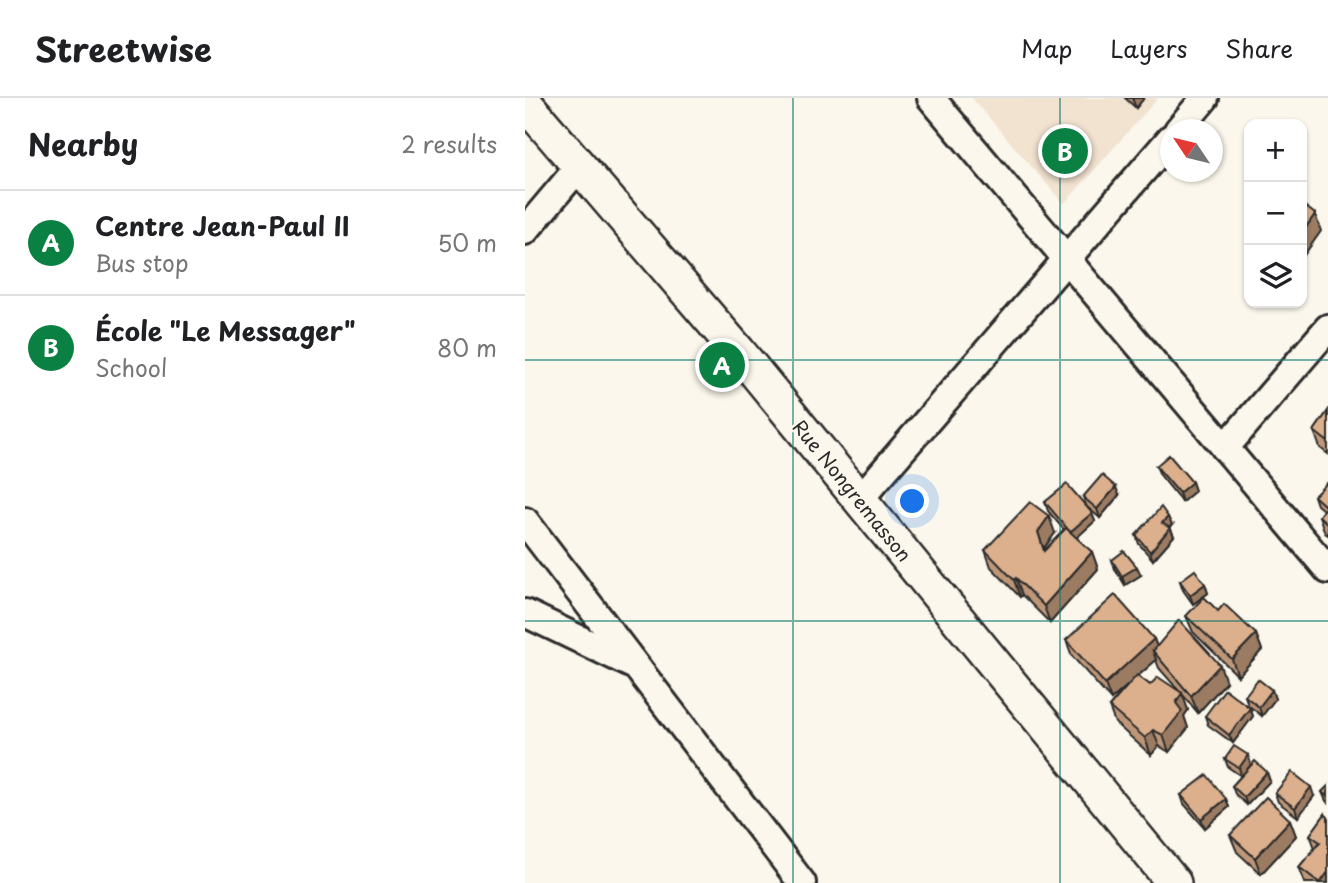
<!DOCTYPE html>
<html lang="en">
<head>
<meta charset="utf-8">
<style>
	body { margin:0; font-family:"Playpen Sans",sans-serif; background:#f2f2f2; color:#202124 }
	.controls { position:absolute; right:21px; top:21px; display:grid; overflow:hidden; border-radius:14px; box-shadow:0 2px 5px #0004 }
	.controls button { width:63px; height:63px; display:grid; place-items:center; padding:0; border:0; border-bottom:2px solid #e0e0e0; background:#fff; color:#202124; font:35px sans-serif }
	.compass { position:absolute; left:635px; top:21px; width:63px; height:63px; border-radius:50%; background:#fff; box-shadow:0 2px 5px #0004; rotate:305deg }
	.you { position:absolute; left:388px; top:404px; width:24px; height:24px; margin:-18px; border:5px solid #fff; border-radius:50%; background:#1a73e8; box-shadow:0 0 0 10px #1a73e833 }
	.badge { display:grid; place-items:center; width:46px; height:46px; border-radius:50%; background:#0b8043; color:#fff; font-size:23px; font-weight:700 }
	.pin { position:absolute; translate:-50% -50%; border:4px solid #fff; box-shadow:0 2px 7px #0006 }
	.list { margin:0; padding:0; list-style:none }
	h2 { display:flex; justify-content:space-between; align-items:center; height:91px; margin:0; padding:0 28px; font-size:30px }
	h2 small { font-size:23px; font-weight:400; color:#757577 }
	.list li { display:grid; grid-template-columns:46px 1fr auto; gap:21px; align-items:center; box-sizing:border-box; height:105px; padding:0 28px; border-top:2px solid #e0e0e0 }
	.list b { display:block; font-size:26px; white-space:nowrap }
	.list p { margin:0; font-size:23px; white-space:nowrap; color:#757577 }
	.list em { font-size:23px; font-style:normal; color:#757577 }
	.icon { flex:none; width:38px; height:38px; fill:none; stroke:currentColor; stroke-width:2; stroke-linecap:round; stroke-linejoin:round }
	.map { position:relative; flex:none; width:803px; height:785px; overflow:hidden }
	header { display:flex; align-items:center; gap:42px; box-sizing:border-box; height:98px; padding:0 35px; background:#fff; border-bottom:2px solid #e0e0e0 }
	header strong { font-size:33px }
	nav { display:flex; gap:38px; margin-inline-start:auto; font-size:24px }
	main { display:flex }
	aside { flex:1; background:#fff }
	.map>svg:first-child { display:block }
</style>
</head>
<body>
<header>
<strong>Streetwise</strong>
<nav><a>Map</a><a>Layers</a><a>Share</a></nav>
</header>
<main>
<aside>
<h2>Nearby<small>2 results</small></h2>
<ul class="list">
<li><span class="badge">A</span><div><b>Centre Jean-Paul II</b><p>Bus stop</p></div><em>50 m</em></li>
<li><span class="badge">B</span><div><b>École &quot;Le Messager&quot;</b><p>School</p></div><em>80 m</em></li>
</ul>
</aside>
<div class="map">
<svg width="803" height="785" viewBox="0 0 803 785">
	<rect width="100%" height="100%" fill="#fbf7ec"/>
	<filter id="ink" filterUnits="userSpaceOnUse"><feTurbulence type="fractalNoise" baseFrequency=".0143" numOctaves="2"/><feDisplacementMap in="SourceGraphic" scale="14" xChannelSelector="R" yChannelSelector="G"/><feConvolveMatrix kernelMatrix="1 2 1 2 8 2 1 2 1" color-interpolation-filters="sRGB"/></filter>
	<g filter="url(#ink)">
		<polygon fill="#f2e2d0" points="447,0 633,0 539,106"/>
		<g fill="none" stroke-linecap="round" stroke-linejoin="round">
			<g stroke="#2b2b2b" stroke-width="32">
				<g id="minor">
					<polyline points="406,0 803,472"/>
					<polyline points="653,32 680,0"/>
					<polyline points="0,133 53,70"/>
					<polyline points="700,350 803,230"/>
					<polyline points="334,402 646,40"/>
					<polyline points="0,423 277,785"/>
					<polyline points="0,515 106,566"/>
				</g>
			</g>
			<g stroke="#2b2b2b" stroke-width="38">
				<polyline id="tertiary" points="0,5 213,253 649,785"/>
			</g>
			<use href="#minor" stroke="#fbf7ec" stroke-width="26"/>
			<use href="#tertiary" stroke="#fbf7ec" stroke-width="33"/>
		</g>
		<g fill="#be9779" stroke="#2b2b2b" stroke-width="2" fill-rule="evenodd">
			<polygon points="600,0 619,0 611,10"/>
			<polygon points="803,313 803,356 795,350 789,333"/>
			<polygon points="631,368 667,384 670,393 657,404 635,377"/>
			<polygon points="803,386 803,437 800,435 794,418 798,412 792,407 789,398"/>
			<polygon points="594,397 575,420 562,409 570,423 551,440 567,454 573,471 525,525 497,497 495,499 466,469 460,452 530,435 519,450 520,452 539,432 523,413 520,404 561,407 558,399"/>
			<polygon points="647,427 645,429 649,438 628,462 614,446 611,437"/>
			<polygon points="587,462 616,477 600,487 590,471"/>
			<polygon points="655,483 680,486 683,495 668,506 658,492"/>
			<polygon points="693,513 731,536 737,552 713,578 668,534 661,518"/>
			<path d="M629 541 632 549 701 584 673 615 657 596 663 612 659 618 663 630 644 654 634 648 626 657 590 625 584 609 603 587 586 602 547 558 541 542ZM631 562 634 570 655 594 625 587 613 578Z"/>
			<polygon points="747,592 750,601 737,618 723,607 720,598"/>
			<polygon points="725,610 728,618 708,645 683,627 680,618"/>
			<polygon points="700,661 726,666 723,670 745,683 722,707 710,696 707,688 716,678 703,669"/>
			<polygon points="803,688 803,705 801,703 797,694"/>
			<polygon points="750,695 789,698 773,719 753,704"/>
			<polygon points="656,697 701,701 704,709 680,730 659,706"/>
			<polygon points="800,716 803,785 780,785 774,769 790,750 785,737"/>
			<polygon points="765,722 771,738 736,776 712,754 705,737"/>
		</g>
		<g fill="#9b7b63" stroke="#2b2b2b" stroke-width="2">
			<polygon points="607,0 619,0 611,10"/>
			<polygon points="790,116 796,133 777,160 777,135"/>
			<polygon points="667,384 670,393 657,404 654,395"/>
			<polygon points="591,389 594,397 575,420 572,411"/>
			<polygon points="567,415 570,423 548,443 545,434"/>
			<polygon points="524,418 530,435 519,450 525,470 513,434"/>
			<polygon points="643,419 647,427 640,433 637,425"/>
			<polygon points="645,430 649,438 628,462 625,454"/>
			<polygon points="567,454 573,471 525,525 519,508"/>
			<polygon points="612,469 616,477 600,487 597,478"/>
			<polygon points="491,480 497,497 495,499 489,482"/>
			<polygon points="680,486 683,495 668,506 665,497"/>
			<polygon points="731,536 737,552 713,578 707,561"/>
			<polygon points="629,541 635,558 628,553 631,562 586,602 580,586"/>
			<polygon points="695,567 701,584 673,615 666,598"/>
			<polygon points="747,592 750,601 737,618 734,609"/>
			<polygon points="657,595 663,612 659,618 663,630 644,654 638,637 651,605"/>
			<polygon points="725,610 728,618 708,645 704,637"/>
			<polygon points="628,632 634,648 626,657 620,640"/>
			<polygon points="723,657 726,666 717,679 714,670"/>
			<polygon points="742,674 745,683 722,707 719,699"/>
			<polygon points="786,689 789,698 773,719 770,710"/>
			<polygon points="701,701 704,709 680,730 676,721"/>
			<polygon points="765,722 771,738 736,776 730,760"/>
			<polygon points="803,774 803,785 795,785"/>
		</g>
		<g fill="#ddb08d" stroke="#2b2b2b" stroke-width="2">
			<polygon points="777,106 790,116 777,135"/>
			<polygon points="803,313 803,344 789,333"/>
			<polygon points="644,357 667,384 654,395 631,368"/>
			<polygon points="577,377 591,389 572,411 558,399"/>
			<polygon points="802,385 803,386 803,403 799,407 789,398"/>
			<polygon points="542,386 567,415 545,434 520,404"/>
			<polygon points="505,404 524,418 513,434 519,453 541,430 567,454 519,508 491,480 489,482 460,452"/>
			<polygon points="803,406 803,426 794,418"/>
			<polygon points="636,409 643,419 637,425 645,430 625,454 611,437"/>
			<polygon points="599,453 612,469 597,478 587,462"/>
			<polygon points="670,472 680,486 665,497 655,483"/>
			<polygon points="590,497 629,541 580,586 541,542"/>
			<polygon points="679,499 693,513 699,506 731,536 707,561 661,518"/>
			<polygon points="654,522 695,567 666,598 628,553"/>
			<polygon points="612,577 625,587 633,579 657,595 651,605 657,613 638,637 628,632 620,640 584,609"/>
			<polygon points="733,581 747,592 734,609 720,598"/>
			<polygon points="700,591 725,610 704,637 680,618"/>
			<polygon points="709,648 723,657 714,670 700,661"/>
			<polygon points="730,663 742,674 719,699 707,688"/>
			<polygon points="767,674 786,689 770,710 750,695"/>
			<polygon points="682,677 701,701 676,721 656,697"/>
			<polygon points="803,688 803,699 797,694"/>
			<polygon points="741,699 765,722 730,760 705,737"/>
			<polygon points="800,716 803,719 803,774 795,785 774,769 795,744 785,737"/>
		</g>
	</g>
	<path fill="none" stroke="#0f766e" stroke-width="2" stroke-opacity="0.55" d="M268 0V785M535 0V785M0 262H803M0 523H803"/>
	<g text-anchor="middle" stroke-width="5" stroke-linejoin="round" paint-order="stroke">
		<g font-size="19" fill="#2b2b2b" stroke="#fbf7ec">
			<text transform="translate(327 393) rotate(51)" y="7">Rue Nongremasson</text>
		</g>
	</g>
</svg>
<div class="controls">
<button>+</button>
<button>−</button>
<button><svg class="icon" aria-label="layers" viewBox="0 0 24 24"><path d="M12 4l9 5-9 5-9-5zM3 14l9 5 9-5"/></svg></button>
</div>
<svg class="compass" viewBox="-18 -18 36 36"><path d="M0-13l5 13h-10z" fill="#e53935"/><path d="M0 13l5-13h-10z" fill="#757577"/></svg>
<div class="you"></div>
<div class="pin badge" style="left:197px;top:267px">A</div>
<div class="pin badge" style="left:540px;top:53px">B</div>
</div>
</main>
</body>
</html>
